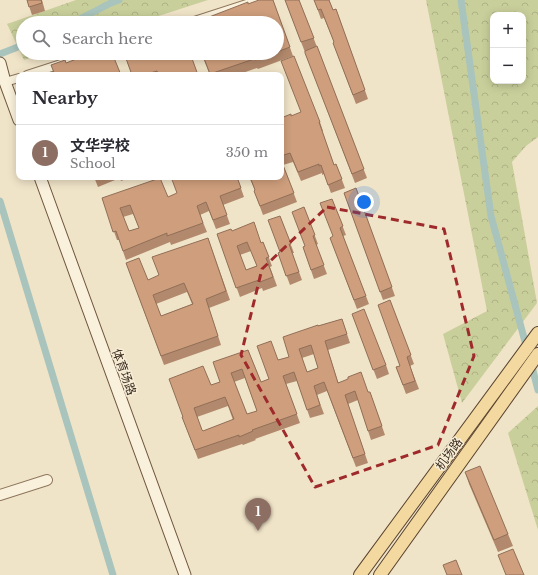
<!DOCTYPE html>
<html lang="en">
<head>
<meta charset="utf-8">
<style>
	body { margin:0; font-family:"Libre Baskerville","Noto Sans SC",serif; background:#f2f2f3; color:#2b2b33 }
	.controls { position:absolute; right:12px; top:12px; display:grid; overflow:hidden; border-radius:8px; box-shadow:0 2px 10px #0003 }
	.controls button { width:36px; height:36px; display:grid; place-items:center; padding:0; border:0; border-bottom:1px solid #e1e1e2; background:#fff; color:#2b2b33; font:20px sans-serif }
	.you { position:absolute; left:364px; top:202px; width:14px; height:14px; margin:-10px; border:3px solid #fff; border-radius:50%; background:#1a73e8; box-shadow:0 0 0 6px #1a73e833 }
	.badge { display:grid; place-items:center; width:26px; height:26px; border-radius:50%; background:#9e2a2b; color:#fff; font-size:13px; font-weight:700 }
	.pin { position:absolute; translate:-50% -33px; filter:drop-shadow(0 1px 2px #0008) }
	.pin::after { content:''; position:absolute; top:21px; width:14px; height:12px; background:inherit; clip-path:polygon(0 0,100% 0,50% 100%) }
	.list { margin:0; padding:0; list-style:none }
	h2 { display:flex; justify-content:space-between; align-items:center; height:52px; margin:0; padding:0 16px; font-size:17px }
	h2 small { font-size:13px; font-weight:400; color:#7c7c81 }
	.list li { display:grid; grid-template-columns:26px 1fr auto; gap:12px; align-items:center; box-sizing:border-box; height:56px; padding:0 16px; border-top:1px solid #e1e1e2 }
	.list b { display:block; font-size:15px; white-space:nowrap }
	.list p { margin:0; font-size:13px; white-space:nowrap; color:#7c7c81 }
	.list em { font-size:13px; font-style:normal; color:#7c7c81 }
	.icon { flex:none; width:22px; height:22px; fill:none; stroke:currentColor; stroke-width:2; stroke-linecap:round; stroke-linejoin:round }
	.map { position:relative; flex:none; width:538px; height:575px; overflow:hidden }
	.search { position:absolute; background:#fff; box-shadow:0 2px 10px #0003; left:16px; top:16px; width:268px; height:44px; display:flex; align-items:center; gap:10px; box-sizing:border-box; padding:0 14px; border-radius:22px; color:#7c7c81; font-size:15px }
	.panel { position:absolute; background:#fff; box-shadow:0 2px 10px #0003; left:16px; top:72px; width:268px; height:108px; border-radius:8px }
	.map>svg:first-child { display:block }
</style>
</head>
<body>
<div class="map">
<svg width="538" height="575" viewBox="0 0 538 575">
	<defs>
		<pattern id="park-crowns" width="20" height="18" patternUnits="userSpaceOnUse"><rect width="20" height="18" fill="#c9cf9b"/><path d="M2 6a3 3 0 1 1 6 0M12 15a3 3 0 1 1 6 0" fill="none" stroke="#aeb285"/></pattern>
	</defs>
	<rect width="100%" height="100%" fill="#f0e4c8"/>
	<g fill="url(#park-crowns)" fill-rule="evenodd">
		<polygon points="76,0 208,0 137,23 23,23 23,53 44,53 24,60 7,24"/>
		<path d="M426 0H538V137L526 146 512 162 537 303 462 403 443 334 487 311ZM493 15H523V81H493Z"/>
		<polygon points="538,406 538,530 508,433"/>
	</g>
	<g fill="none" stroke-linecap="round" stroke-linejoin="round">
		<g stroke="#a9c4bc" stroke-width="7">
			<polyline points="461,0 491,216 527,349"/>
			<polyline points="72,23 111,3 119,0"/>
			<polyline points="0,54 23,45"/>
			<polyline points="0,201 113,575"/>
			<polyline points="531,363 538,390"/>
		</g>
		<g stroke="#8d765c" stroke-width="10">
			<g id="minor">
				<polyline points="188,23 259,0"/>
				<polyline points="27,75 95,53"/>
				<polyline points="5,82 19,78"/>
			</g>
		</g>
		<g stroke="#8d765c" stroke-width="12">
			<polyline id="tertiary" points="0,495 47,480"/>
		</g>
		<g stroke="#6f573f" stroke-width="13">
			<g id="secondary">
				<polyline points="0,63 5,82 19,120"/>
				<polyline points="40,177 185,575"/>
			</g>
		</g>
		<g stroke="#5b4430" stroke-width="14">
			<g id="primary">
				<polyline points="360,575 538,333"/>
				<polyline points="380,575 538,354"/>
			</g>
		</g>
		<use href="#minor" stroke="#faf1dc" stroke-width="8"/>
		<use href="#tertiary" stroke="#faf1dc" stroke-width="10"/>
		<use href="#secondary" stroke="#faf1dc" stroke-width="11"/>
		<use href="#primary" stroke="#f3d9a0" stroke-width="12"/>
	</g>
	<g fill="#b2896c" fill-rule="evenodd">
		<polygon points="27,0 42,0 45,11 32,15"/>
		<polygon points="273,0 293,56 258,69 257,68 237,75 210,75 201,53 217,53 217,54 221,53 277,53 277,23 204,19 248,4"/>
		<polygon points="285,0 299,0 367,178 355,183"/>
		<polygon points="314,0 329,0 333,10 336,9 368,99 356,104 333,43 334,42 324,18 321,19"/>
		<polygon points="124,53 198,75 132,75"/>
		<polygon points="291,116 320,122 323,131 322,131 334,165 336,164 345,188 331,193 324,174 322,175 322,173 301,181 293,162 283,165 297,202 263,215 254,191 255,190 249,177 281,177 281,118"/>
		<polygon points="94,177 131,177 121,181 120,178 98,187"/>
		<path d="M237 177 244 197 223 205 230 224 216 229 209 211 200 215 207 232 171 245 170 242 126 260 119 240H117L102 198 168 197ZM133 214 139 228 129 231 123 217Z"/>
		<polygon points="356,188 395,296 383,300 344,193"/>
		<polygon points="332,199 346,235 343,236 369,304 357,309 330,238 333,237"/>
		<polygon points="304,207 318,244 316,245 327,274 314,279 303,247 305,246"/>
		<polygon points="280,216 294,253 292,253 302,280 290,285 278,253 280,252"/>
		<path d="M232 231 261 243 263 242 272 266 270 267 277 286 263 291 262 288 240 297 217 234ZM251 251 257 266 246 270 240 255Z"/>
		<path d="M208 238 230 300 209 308 221 345 164 365 126 263 148 280 159 276ZM187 292 192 304 161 316 156 304Z"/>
		<polygon points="390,300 414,364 410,366 419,389 406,394 396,367 400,366"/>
		<polygon points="352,314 386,365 389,374 377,379"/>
		<path d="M342 319 350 343 328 350 338 382 368 392H370L385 435 371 440 358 400 348 404 368 463 356 467 327 391 317 395 324 414 310 418 297 381 286 384 300 423 255 439 256 440 243 445 242 444 198 459 182 417H183L211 385 220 382 248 350 261 382 269 379 278 360 289 357 318 326ZM314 354 318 368 307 372 302 358ZM245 378 257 411 247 414 234 382ZM228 406 233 420 203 431 202 430 197 417Z"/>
		<polygon points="465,472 508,534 513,546 498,552 469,484"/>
	</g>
	<g fill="#cf9f7d" stroke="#916f58" fill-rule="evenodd">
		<polygon points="27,0 41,0 42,3 29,7"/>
		<polygon points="259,0 273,0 290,47 277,52 277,23 186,23 203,17 204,19 248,2 248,4"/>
		<polygon points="285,0 299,0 314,38 301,42"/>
		<polygon points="314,0 329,0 333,10 336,9 365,90 353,95 333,43 334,42 321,9 318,10"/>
		<polygon points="317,46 364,169 352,174 305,53 305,51"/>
		<polygon points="92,53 112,53 121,75 55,75 51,65 65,60 66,63"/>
		<polygon points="124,53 190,53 198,75 159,75 157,71 147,74 148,75 132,75"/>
		<polygon points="202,53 217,53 217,54 221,53 274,53 255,60 254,59 210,74"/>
		<polygon points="294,56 320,122 319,122 334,165 336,164 342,179 328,185 321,165 319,166 319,164 298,172 290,153 281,156 281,118 291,114 291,116 301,112 281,61"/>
		<polygon points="281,160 294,193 260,206 254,191 255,190 250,177 281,177"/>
		<path d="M171 177H237L241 188 220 196 227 215 213 220 206 202 197 206 203 223 167 236V233L123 251 116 231 113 232 102 198 160 178 168 197 177 193ZM130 205 139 228 129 231 120 208Z"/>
		<polygon points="356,188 392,287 380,292 344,193"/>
		<polygon points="332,199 343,226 340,228 366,296 354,300 330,238 333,236 320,203"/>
		<polygon points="304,207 315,235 313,236 324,265 311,270 303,247 305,246 292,212"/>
		<polygon points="280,216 291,244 289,244 299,272 286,276 278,253 280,252 268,220"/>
		<path d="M254 222 261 243 263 242 269 257 266 258 273 277 260 282 259 280 236 288 217 234 231 229 232 231ZM247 242 257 266 246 270 237 246Z"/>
		<path d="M208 238 226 291 206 299 218 336 161 356 126 263 139 258 148 280 159 275 152 257ZM184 283 193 304 161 316 153 295Z"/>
		<polygon points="390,300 411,355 407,357 415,381 403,385 396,367 400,366 378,305"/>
		<polygon points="364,309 386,365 373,370 352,314"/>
		<path d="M342 319 347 334 325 341 338 383 348 379V377L361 372 368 392H370L382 426 368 431 355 391 345 395 365 454 353 458 324 382 314 386 320 405 307 410 294 372 283 376 297 414 252 430 253 431 239 437V435L195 450 182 417H183L169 379 203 366 211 385 220 382 213 362 248 350 261 382 269 379 257 346 271 341 278 360 289 357 283 337 318 325V326ZM311 345 318 368 307 372 299 349ZM242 369 257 411 247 414 231 373ZM225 397 234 419 203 431 202 430 194 408Z"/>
		<polygon points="480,466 508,534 494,540 465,472"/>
		<polygon points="513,549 524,575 506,575 498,555"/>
		<polygon points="456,560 462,575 447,575 443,565"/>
	</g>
	<path fill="none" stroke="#9e2a2b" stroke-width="3" stroke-dasharray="8 5" stroke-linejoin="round" d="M327 207 444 229 474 356 438 445 315 487 241 355 262 269Z"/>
	<g text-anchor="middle" stroke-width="3" stroke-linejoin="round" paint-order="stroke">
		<g font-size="12" fill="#3d2e20" stroke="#f7eed8">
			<text transform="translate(124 372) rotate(70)" y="4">体育场路</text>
			<text transform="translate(449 454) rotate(-54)" y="4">机场路</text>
		</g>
	</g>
</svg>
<div class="controls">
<button>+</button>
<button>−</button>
</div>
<div class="you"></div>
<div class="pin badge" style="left:258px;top:531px;background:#8d6e63">1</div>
<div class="search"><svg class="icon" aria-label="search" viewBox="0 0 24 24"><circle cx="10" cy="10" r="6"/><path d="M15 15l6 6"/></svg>Search here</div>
<section class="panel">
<h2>Nearby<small></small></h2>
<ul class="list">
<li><span class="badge" style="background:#8d6e63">1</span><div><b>文华学校</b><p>School</p></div><em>350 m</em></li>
</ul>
</section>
</div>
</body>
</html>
